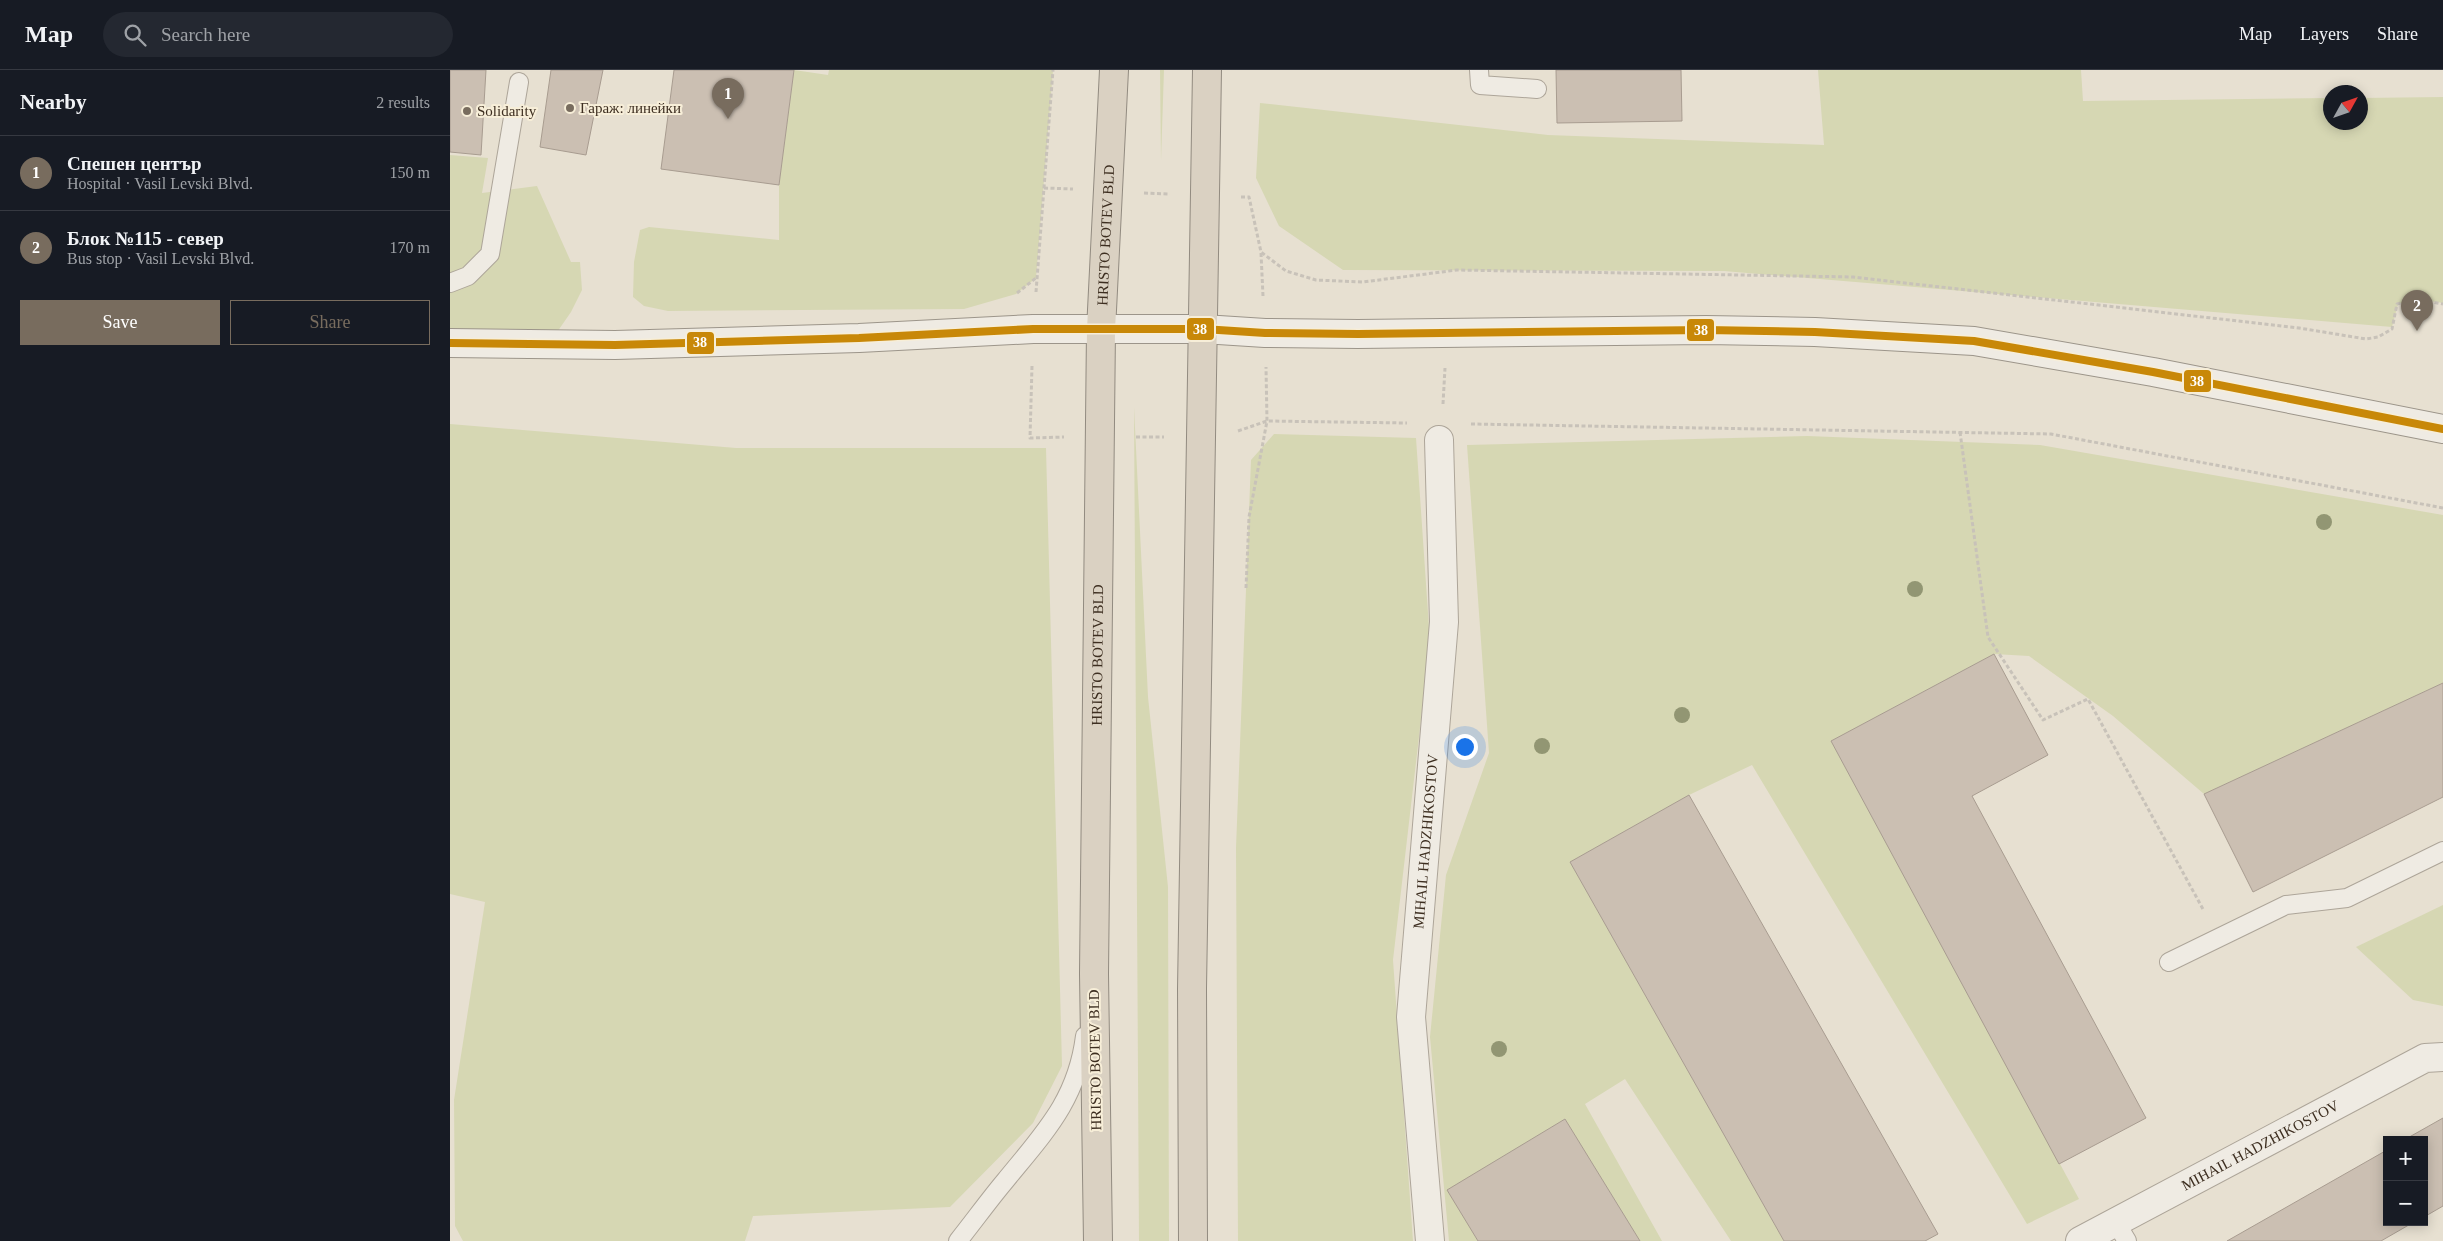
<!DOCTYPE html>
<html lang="en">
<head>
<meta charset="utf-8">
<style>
	body { margin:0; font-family:Georgia,serif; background:#242831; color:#f1f3f6 }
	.controls { position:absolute; right:15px; bottom:15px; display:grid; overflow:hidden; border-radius:0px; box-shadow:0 2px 12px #0003 }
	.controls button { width:45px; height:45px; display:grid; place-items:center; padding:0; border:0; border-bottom:1px solid #363941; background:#171b24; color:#f1f3f6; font:25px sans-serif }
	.compass { position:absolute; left:1873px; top:15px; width:45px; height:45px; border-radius:50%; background:#171b24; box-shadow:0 2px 12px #0003; rotate:50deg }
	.you { position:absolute; left:1014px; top:676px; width:18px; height:18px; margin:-12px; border:4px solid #fff; border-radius:50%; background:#1a73e8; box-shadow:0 0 0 8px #1a73e833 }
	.badge { display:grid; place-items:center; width:32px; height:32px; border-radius:50%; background:#786c5e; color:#fff; font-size:16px; font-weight:700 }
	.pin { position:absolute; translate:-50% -41px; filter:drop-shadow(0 1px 2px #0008) }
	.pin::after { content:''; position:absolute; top:26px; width:18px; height:15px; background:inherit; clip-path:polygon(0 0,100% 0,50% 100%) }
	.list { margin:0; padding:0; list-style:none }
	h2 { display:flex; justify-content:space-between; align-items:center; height:65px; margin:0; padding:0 20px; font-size:21px }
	h2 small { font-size:16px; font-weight:400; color:#9ea1a6 }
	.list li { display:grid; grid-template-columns:32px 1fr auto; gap:15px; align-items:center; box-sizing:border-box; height:75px; padding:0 20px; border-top:1px solid #363941 }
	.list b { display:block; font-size:19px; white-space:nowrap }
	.list p { margin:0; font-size:16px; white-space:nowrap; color:#9ea1a6 }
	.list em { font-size:16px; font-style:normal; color:#9ea1a6 }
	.actions { display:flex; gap:10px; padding:15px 20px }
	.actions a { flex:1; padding:11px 0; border:1px solid #786c5e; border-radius:0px; text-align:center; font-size:18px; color:#786c5e }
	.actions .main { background:#786c5e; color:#fff }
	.icon { flex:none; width:28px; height:28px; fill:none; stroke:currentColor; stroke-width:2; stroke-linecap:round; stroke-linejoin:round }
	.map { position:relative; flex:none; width:1993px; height:1171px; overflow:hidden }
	header { display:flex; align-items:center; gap:30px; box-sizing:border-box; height:70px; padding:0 25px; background:#171b24; border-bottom:1px solid #363941 }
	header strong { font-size:24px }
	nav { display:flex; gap:28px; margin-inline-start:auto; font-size:18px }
	.search { width:350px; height:45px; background:#242831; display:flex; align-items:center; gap:12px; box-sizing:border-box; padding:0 18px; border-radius:28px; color:#9ea1a6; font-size:19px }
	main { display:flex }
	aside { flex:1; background:#171b24 }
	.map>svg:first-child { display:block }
</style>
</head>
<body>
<header>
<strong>Map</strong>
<div class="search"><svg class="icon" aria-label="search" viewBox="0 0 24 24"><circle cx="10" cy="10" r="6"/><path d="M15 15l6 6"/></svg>Search here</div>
<nav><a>Map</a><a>Layers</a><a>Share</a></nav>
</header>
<main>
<aside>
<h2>Nearby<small>2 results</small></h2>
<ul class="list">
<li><span class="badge">1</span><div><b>Спешен център</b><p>Hospital · Vasil Levski Blvd.</p></div><em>150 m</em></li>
<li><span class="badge">2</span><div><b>Блок №115 - север</b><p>Bus stop · Vasil Levski Blvd.</p></div><em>170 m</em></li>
</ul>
<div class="actions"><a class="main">Save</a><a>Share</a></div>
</aside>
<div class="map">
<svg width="1993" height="1171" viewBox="0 0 1993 1171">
	<rect width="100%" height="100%" fill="#e7e0d1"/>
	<g fill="#d6d7b3">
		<polygon points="344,0 378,5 379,0 603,0 586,208 566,224 514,239 218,241 194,236 183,227 184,192 190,160 199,157 329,170 329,115"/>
		<polygon points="710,0 714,0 711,90"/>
		<polygon points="1368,0 1631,0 1633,31 1880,28 1880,52 1910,52 1911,28 1993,27 1993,233 1966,229 1948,234 1942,257 1274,201 893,200 829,156 806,108 810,33 1098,65 1374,75"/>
		<polygon points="0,85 38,88 32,123 87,116 121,192 130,192 132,220 121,242 103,268 0,265"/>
		<polygon points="684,337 698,627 718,817 719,1171 689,1171"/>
		<polygon points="0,354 286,378 596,378 612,996 583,1053 500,1137 303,1146 295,1171 13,1171 5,1156 4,1030 35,832 0,824"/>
		<polygon points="824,364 966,368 980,572 943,890 963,1171 788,1171 786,778 801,390"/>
		<polygon points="1357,366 1590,375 1993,445 1993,613 1754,724 1663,646 1579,586 1544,584 1381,671 1629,1129 1577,1154 1302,695 1239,725 1120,792 1334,1171 1281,1171 1175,1009 1135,1034 1212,1171 1190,1171 1115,1049 998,1120 1028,1171 999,1171 980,967 996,805 1039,683 1017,375"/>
		<polygon points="1993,835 1993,936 1963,930 1906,877"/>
	</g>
	<g fill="#cbbfb2" stroke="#a89c90">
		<polygon points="0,0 36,0 31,85 0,82"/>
		<polygon points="101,0 153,0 136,85 90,77"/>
		<polygon points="224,0 344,0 329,115 211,99"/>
		<polygon points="1106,0 1231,0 1232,51 1107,53"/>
		<polygon points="1544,584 1598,685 1522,726 1696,1048 1609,1094 1381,671"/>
		<polygon points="1993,613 1993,727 1803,822 1754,724"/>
		<polygon points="1239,725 1488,1164 1475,1171 1334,1171 1120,792"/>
		<polygon points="1993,1048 1993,1136 1974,1147 1974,1070 1954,1070"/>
		<polygon points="1115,1049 1190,1171 1028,1171 997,1120"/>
		<polygon points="1937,1080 1937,1152 1964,1152 1931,1171 1777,1171"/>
	</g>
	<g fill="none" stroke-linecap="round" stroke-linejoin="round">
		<g stroke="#ada599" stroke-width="20">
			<g id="lane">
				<polyline points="1029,0 1030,15 1087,19"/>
				<polyline points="0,213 18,206 40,184 69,12"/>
				<polyline points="1719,892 1836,835 1897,828 1993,781"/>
				<polyline points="1665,1151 1677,1171"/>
				<path d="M508 1171C524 1151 539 1130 555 1111 594 1063 627 1030 635 966"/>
			</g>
		</g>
		<g stroke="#ada599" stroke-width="30">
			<g id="street">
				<path id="s1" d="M980 1171 961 947 994 552 989 370"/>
				<path id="s2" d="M1630 1171 1975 988 1993 987"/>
			</g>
		</g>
		<g stroke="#9c958a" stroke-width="30">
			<polyline id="secondary" points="0,273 165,275 409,268 583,259 753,259 815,263 908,264 1256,260 1365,262 1524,271 1703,302 1993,359"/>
		</g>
		<g stroke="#928b80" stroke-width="30">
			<g id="highway">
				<path id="s3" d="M648 1171 644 904 651 260 664 0"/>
				<polyline points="743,1171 742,919 757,0"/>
			</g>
		</g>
		<g stroke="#c8c2b9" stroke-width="3" stroke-dasharray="4 2.5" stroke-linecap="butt">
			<polyline points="594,118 623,119"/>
			<polyline points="694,123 720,124"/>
			<polyline points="791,127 799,127 811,182 836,201 866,210 913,212 1007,200 1403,207 1849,258 1916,269 1928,267 1942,259 1947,234 1966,229 1993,234"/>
			<polyline points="811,183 813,226"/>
			<polyline points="586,222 603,0"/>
			<polyline points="567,223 586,208"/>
			<polyline points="582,296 580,368 614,367"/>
			<polyline points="993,334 995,298"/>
			<polyline points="1021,354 1601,364 1993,438"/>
			<polyline points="788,361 817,351 957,353"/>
			<polyline points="1510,362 1538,567 1593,650 1638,629 1754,841"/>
			<polyline points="686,367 714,367"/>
			<polyline points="796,518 799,447 817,351 816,297"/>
		</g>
		<use href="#lane" stroke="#efebe3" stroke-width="18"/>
		<use href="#street" stroke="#efebe3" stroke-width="28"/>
		<use href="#secondary" stroke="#efebe3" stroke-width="28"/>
		<use href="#highway" stroke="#dad1c2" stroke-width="28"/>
		<g stroke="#f7eed8" stroke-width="11">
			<polyline id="bus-1" points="0,273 165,275 409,268 583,259 753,259 815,263 908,264 1256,260 1365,262 1524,271 1703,302 1993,359"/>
		</g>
		<use href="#bus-1" stroke="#c88808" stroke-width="8"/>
	</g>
	<g fill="#929673">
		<circle cx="1874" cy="452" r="8"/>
		<circle cx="1465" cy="519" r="8"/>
		<circle cx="1232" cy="645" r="8"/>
		<circle cx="1092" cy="676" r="8"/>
		<circle cx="1049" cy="979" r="8"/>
	</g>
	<g fill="#786c5e" stroke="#f7eed8" stroke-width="2">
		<circle cx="120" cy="38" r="5"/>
		<circle cx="17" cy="41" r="5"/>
	</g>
	<g text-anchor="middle" stroke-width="4" stroke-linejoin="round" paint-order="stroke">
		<g font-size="15" fill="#3d2e20" stroke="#f7eed8" text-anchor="start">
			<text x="130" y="43">Гараж: линейки</text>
			<text x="27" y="46">Solidarity</text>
		</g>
		<g font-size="15" fill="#3d2e20" stroke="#f7eed8">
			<text dy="5" stroke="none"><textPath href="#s3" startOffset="1006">HRISTO BOTEV BLD</textPath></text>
			<text dy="5" stroke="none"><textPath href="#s3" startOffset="586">HRISTO BOTEV BLD</textPath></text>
			<text dy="5" stroke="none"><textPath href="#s1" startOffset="401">MIHAIL HADZHIKOSTOV</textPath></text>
			<text transform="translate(645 990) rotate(-91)" y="5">HRISTO BOTEV BLD</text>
			<text dy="5" stroke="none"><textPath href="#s2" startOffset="204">MIHAIL HADZHIKOSTOV</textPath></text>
		</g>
	</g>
	<g stroke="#f7eed8" stroke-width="2">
		<rect x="736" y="247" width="29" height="24" rx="5" fill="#c88808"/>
		<rect x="1236" y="248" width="29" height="24" rx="5" fill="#c88808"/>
		<rect x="236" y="261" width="29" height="24" rx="5" fill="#c88808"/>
		<rect x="1733" y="299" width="29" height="24" rx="5" fill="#c88808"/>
	</g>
	<g font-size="14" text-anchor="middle" font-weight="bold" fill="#fff">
		<text x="750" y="264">38</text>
		<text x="1251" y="265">38</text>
		<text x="250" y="277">38</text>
		<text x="1747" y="316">38</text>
	</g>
</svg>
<div class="controls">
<button>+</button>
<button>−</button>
</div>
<svg class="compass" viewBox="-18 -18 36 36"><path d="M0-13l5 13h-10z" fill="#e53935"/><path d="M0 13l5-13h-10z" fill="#9ea1a6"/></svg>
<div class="you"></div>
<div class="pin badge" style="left:278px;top:49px">1</div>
<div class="pin badge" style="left:1967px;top:261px">2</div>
</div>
</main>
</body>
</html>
